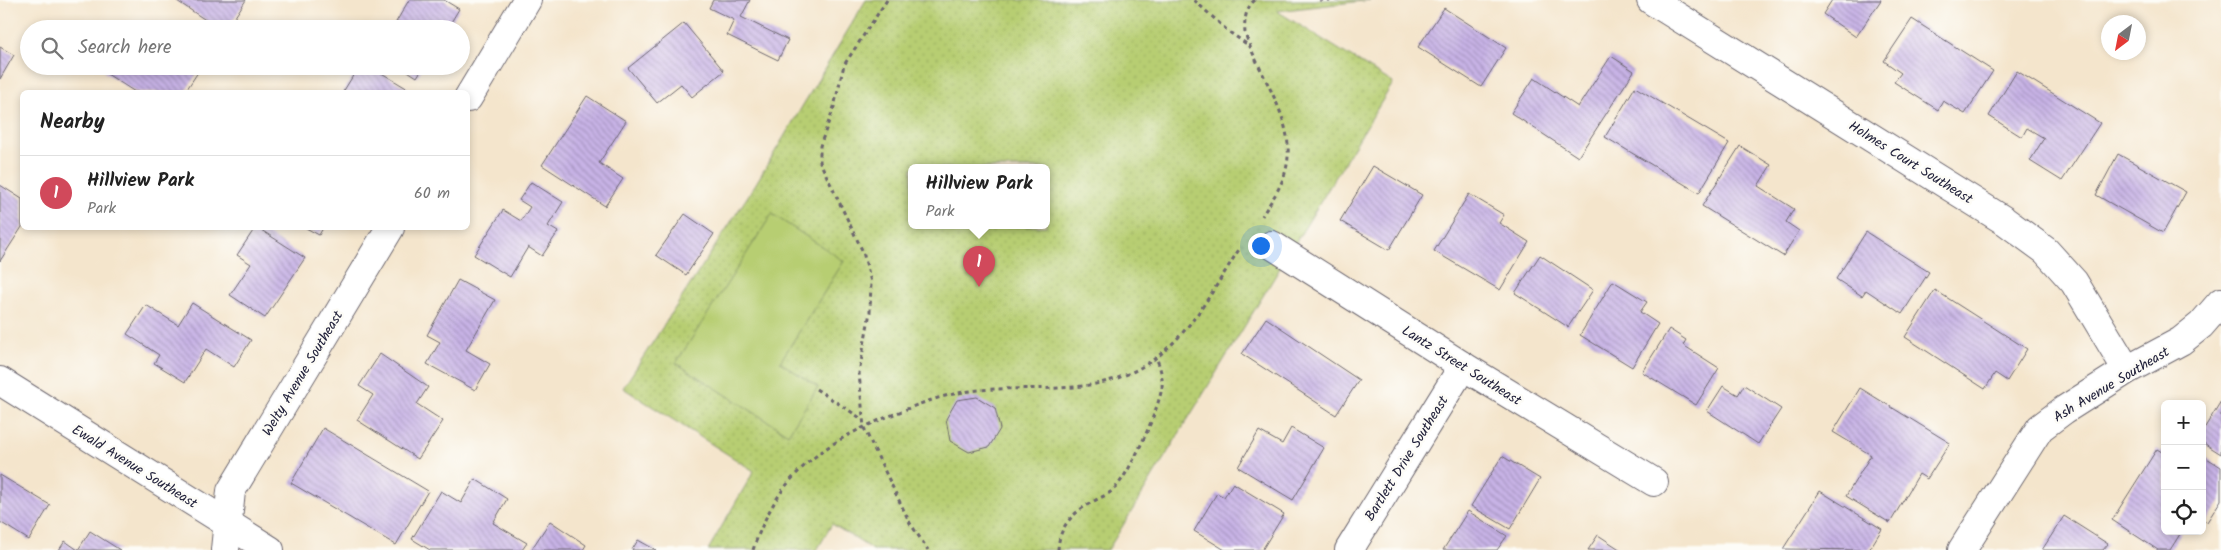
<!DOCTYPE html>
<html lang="en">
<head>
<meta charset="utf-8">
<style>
	body { margin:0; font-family:Kalam,sans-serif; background:#f2f2f2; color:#222 }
	.controls { position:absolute; right:15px; bottom:15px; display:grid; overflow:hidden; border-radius:8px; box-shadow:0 2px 8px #0003 }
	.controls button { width:45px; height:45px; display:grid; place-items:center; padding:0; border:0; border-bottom:1px solid #e0e0e0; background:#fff; color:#222; font:25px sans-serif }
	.compass { position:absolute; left:2101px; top:15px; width:45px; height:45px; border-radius:50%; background:#fff; box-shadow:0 2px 8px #0003; rotate:212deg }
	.you { position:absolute; left:1260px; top:245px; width:18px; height:18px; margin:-12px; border:4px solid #fff; border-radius:50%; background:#1a73e8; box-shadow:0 0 0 8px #1a73e833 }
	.badge { display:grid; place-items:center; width:32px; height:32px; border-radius:50%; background:#d1495b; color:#fff; font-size:16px; font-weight:700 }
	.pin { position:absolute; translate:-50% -41px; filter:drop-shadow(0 1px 2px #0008) }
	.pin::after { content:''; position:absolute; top:26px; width:18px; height:15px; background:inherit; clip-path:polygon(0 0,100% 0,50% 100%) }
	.popup { position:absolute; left:908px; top:164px; width:142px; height:65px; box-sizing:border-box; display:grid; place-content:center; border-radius:8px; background:#fff; filter:drop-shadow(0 1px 4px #0005); font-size:16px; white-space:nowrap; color:#767676 }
	.popup b { font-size:19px; color:#222 }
	.popup::after { content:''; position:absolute; left:50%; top:100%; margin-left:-10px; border:10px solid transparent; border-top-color:#fff }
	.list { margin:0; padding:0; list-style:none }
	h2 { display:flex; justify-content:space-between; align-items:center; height:65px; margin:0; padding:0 20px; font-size:21px }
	h2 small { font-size:16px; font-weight:400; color:#767676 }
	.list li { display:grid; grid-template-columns:32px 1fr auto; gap:15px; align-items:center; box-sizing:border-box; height:75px; padding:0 20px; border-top:1px solid #e0e0e0 }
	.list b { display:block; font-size:19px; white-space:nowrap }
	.list p { margin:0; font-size:16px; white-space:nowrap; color:#767676 }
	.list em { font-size:16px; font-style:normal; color:#767676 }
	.icon { flex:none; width:28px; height:28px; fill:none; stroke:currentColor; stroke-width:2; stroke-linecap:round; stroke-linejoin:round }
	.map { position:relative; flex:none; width:2221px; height:550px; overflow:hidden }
	.search { position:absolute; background:#fff; box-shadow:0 2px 8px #0003; left:20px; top:20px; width:450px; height:55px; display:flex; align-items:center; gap:12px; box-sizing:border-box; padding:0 18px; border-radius:28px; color:#767676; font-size:19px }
	.panel { position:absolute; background:#fff; box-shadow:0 2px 8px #0003; left:20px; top:90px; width:450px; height:140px; border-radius:8px }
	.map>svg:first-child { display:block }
</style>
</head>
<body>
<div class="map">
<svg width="2221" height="550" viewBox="0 0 2221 550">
	<defs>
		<pattern id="park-dots" width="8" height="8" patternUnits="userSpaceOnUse" patternTransform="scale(1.25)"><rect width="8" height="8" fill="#b7ce72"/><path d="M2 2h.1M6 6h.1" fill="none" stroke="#9db164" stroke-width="1.8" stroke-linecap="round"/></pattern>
		<pattern id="building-back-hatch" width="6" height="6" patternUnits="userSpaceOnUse" patternTransform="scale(1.25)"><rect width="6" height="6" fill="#c8b3e6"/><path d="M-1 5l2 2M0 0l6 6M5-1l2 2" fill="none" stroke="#a291bc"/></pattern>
	</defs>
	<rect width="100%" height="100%" fill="#fdfcf7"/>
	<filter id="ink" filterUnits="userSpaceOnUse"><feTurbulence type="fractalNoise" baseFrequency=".02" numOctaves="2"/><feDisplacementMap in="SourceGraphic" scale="10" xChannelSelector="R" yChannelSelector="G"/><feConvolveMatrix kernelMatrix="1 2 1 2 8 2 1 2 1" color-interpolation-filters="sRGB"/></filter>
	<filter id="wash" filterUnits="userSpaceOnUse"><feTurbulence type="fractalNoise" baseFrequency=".0096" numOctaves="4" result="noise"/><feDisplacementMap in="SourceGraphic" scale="20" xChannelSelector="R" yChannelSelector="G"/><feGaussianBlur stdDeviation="1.12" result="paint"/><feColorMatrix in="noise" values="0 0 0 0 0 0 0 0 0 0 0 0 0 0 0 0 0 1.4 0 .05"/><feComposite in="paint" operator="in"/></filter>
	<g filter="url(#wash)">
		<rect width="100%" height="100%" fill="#f4e5cc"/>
		<path fill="url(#park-dots)" stroke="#6c7856" fill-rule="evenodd" d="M866 0H1370L1277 11 1393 83 1108 550H873L832 524 817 550H708L754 471 623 388 755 185ZM912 168H1046V226H912Z"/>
		<polygon fill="#b7ce72" stroke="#6c7856" points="772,214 844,261 780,362 818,387 788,434 676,363"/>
		<g id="blocks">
			<g fill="url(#building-back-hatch)">
				<polygon points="178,0 246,0 227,29 219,29 177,1"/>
				<polygon points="409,0 444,0 459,9 447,29 392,29"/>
				<polygon points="713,0 750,0 741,17 788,40 778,60 727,35 734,20 709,8"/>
				<polygon points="1832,0 1881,0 1856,37 1823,14"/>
				<polygon points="1444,8 1506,48 1481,87 1418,47"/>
				<polygon points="1912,19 1993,71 1965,114 1943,101 1938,110 1894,82 1901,73 1884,61"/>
				<polygon points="684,23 724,71 692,97 681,84 657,103 628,68"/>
				<polygon points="0,47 14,55 0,79"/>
				<polygon points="1611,56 1634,71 1578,157 1511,113 1534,78 1578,107"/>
				<polygon points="108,66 202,66 185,92 135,92 104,72"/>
				<polygon points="359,66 370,66 408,89 406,92 343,92"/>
				<polygon points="400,66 424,66 417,77"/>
				<polygon points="2017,71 2100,123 2062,181 2030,161 2044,138 2027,128 2022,137 1989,116"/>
				<polygon points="1635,87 1729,143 1699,193 1605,137"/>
				<polygon points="587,96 626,121 599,163 623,179 605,206 542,165"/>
				<polygon points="1740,146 1771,165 1758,186 1794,209 1786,222 1799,231 1783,256 1702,206"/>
				<polygon points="2118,154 2186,192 2163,233 2096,195"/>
				<polygon points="1373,166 1422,195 1389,250 1340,221"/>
				<polygon points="531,182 563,202 548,226 558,232 542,256 528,247 510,277 474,255 503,210 521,221 530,207 519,200"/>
				<polygon points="0,185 22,199 22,227 0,261"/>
				<polygon points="1469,194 1504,215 1499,223 1529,242 1500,290 1434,251"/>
				<polygon points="685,214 714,234 686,275 656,255"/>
				<polygon points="255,228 258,228 305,258 265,318 230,295 251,264 237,255"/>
				<polygon points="306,228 323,228 319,235"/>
				<polygon points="1866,232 1929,272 1902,314 1866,290 1862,296 1836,279"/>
				<polygon points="1540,255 1593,290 1568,327 1515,293"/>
				<polygon points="458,280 495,300 466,350 490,364 475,390 427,364 440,342 427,335"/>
				<polygon points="1613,281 1647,302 1640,312 1658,324 1632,367 1580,335"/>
				<polygon points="1935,290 2027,349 2007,381 1995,373 1985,389 1905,337"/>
				<polygon points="192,303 251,340 234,367 206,349 185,382 154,363 159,355 127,334 146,305 178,325"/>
				<polygon points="1266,318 1359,380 1336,415 1242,354"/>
				<polygon points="1669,329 1686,340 1683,345 1719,368 1696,405 1642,372"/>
				<polygon points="380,354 428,387 417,404 443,421 418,459 357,420 373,395 359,386"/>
				<polygon points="1744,385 1781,409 1758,444 1707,411 1723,386 1738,395"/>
				<polygon points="1860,388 1950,443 1927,479 1919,474 1890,523 1846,496 1871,455 1833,432"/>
				<polygon points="977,397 995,408 1000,429 989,447 969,452 950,441 946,419 957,400"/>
				<polygon points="2221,401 2221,454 2202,442 2202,432"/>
				<polygon points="323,428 428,491 396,545 291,483"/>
				<polygon points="1291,428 1324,448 1293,500 1238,467 1259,431 1282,444"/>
				<polygon points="2157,449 2165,454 2165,531 2182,531 2170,550 2158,550 2112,520"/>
				<polygon points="2202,455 2221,467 2221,500 2207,522 2202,519"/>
				<polygon points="1502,456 1540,479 1510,529 1471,506"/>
				<polygon points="0,475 50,505 29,540 0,522"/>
				<polygon points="475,479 507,499 493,523 527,543 522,550 430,550 412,539 441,491 461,503"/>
				<polygon points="1233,483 1284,514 1262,550 1225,550 1194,531 1217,493 1224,497"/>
				<polygon points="1820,491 1882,529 1869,550 1783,549"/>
				<polygon points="1468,511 1507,536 1497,550 1443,550"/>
				<polygon points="2064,516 2108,544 2103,550 2042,550"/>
				<polygon points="550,521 586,545 583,550 531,550"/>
				<polygon points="90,531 120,550 59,550 65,541 78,550"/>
				<polygon points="1598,535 1621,550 1588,550"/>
				<polygon points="638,540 656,550 632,550"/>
			</g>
		</g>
	</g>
	<g filter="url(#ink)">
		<use href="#blocks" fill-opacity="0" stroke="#6c666e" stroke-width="1"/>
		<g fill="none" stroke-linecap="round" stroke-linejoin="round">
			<g stroke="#6c666e" stroke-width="30">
				<g id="minor">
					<polyline points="1651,0 2005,221 2046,251 2074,282 2127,370"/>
					<polyline points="468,98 527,0"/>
					<polyline points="1272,245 1463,366 1654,482"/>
					<polyline points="0,381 270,550"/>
					<polyline points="225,550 231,491 390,228"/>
					<polyline points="1349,550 1463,366"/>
					<polyline points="1962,550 2040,428 2064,410 2127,370 2181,341 2201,325 2221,302"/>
				</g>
			</g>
			<g stroke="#6c666e" stroke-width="3" stroke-dasharray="4 4" stroke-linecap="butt">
				<polyline points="887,0 844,65 834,107 820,146 820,162 863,252 871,282 870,312 859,373 864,428 910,523 928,550"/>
				<polyline points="1194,0 1229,32 1248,45"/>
				<path d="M1255 0C1245 8 1244 22 1245 33 1260 80 1303 127 1283 179 1278 192 1269 204 1262 216"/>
				<polyline points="1319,0 1341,0"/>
				<polyline points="816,389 862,419"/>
				<path d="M753 550C778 473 825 441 897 413 923 402 952 392 980 390 1027 386 1078 394 1123 376 1182 353 1208 297 1240 248"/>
				<path d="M1058 550C1059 525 1074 512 1094 501 1101 497 1108 495 1114 489 1130 474 1159 409 1162 387 1163 376 1160 367 1156 357"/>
			</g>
			<use href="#minor" stroke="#fff" stroke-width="28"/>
		</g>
	</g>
	<g text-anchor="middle" stroke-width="5" stroke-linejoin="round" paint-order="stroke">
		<g font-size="14" fill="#22223b" stroke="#fdfcf7">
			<text transform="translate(1911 162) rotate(32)" y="5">Holmes Court Southeast</text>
			<text transform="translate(1462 365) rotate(32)" y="5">Lantz Street Southeast</text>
			<text transform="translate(302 373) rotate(-59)" y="5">Welty Avenue Southeast</text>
			<text transform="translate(2111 384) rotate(-31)" y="5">Ash Avenue Southeast</text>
			<text transform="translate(1406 458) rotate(-58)" y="5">Bartlett Drive Southeast</text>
			<text transform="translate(135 466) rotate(32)" y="5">Ewald Avenue Southeast</text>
		</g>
	</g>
</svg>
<div class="controls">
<button>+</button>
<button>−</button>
<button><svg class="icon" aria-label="locate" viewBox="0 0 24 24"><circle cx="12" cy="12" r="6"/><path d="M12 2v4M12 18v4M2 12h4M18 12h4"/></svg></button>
</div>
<svg class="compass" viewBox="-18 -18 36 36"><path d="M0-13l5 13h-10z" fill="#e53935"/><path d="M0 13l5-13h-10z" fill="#767676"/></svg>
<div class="you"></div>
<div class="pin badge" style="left:979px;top:287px">1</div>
<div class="popup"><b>Hillview Park</b>Park</div>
<div class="search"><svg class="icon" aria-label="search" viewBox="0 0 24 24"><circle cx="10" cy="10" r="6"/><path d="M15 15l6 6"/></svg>Search here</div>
<section class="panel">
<h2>Nearby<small></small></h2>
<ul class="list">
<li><span class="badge">1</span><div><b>Hillview Park</b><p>Park</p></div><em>60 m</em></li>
</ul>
</section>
</div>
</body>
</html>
